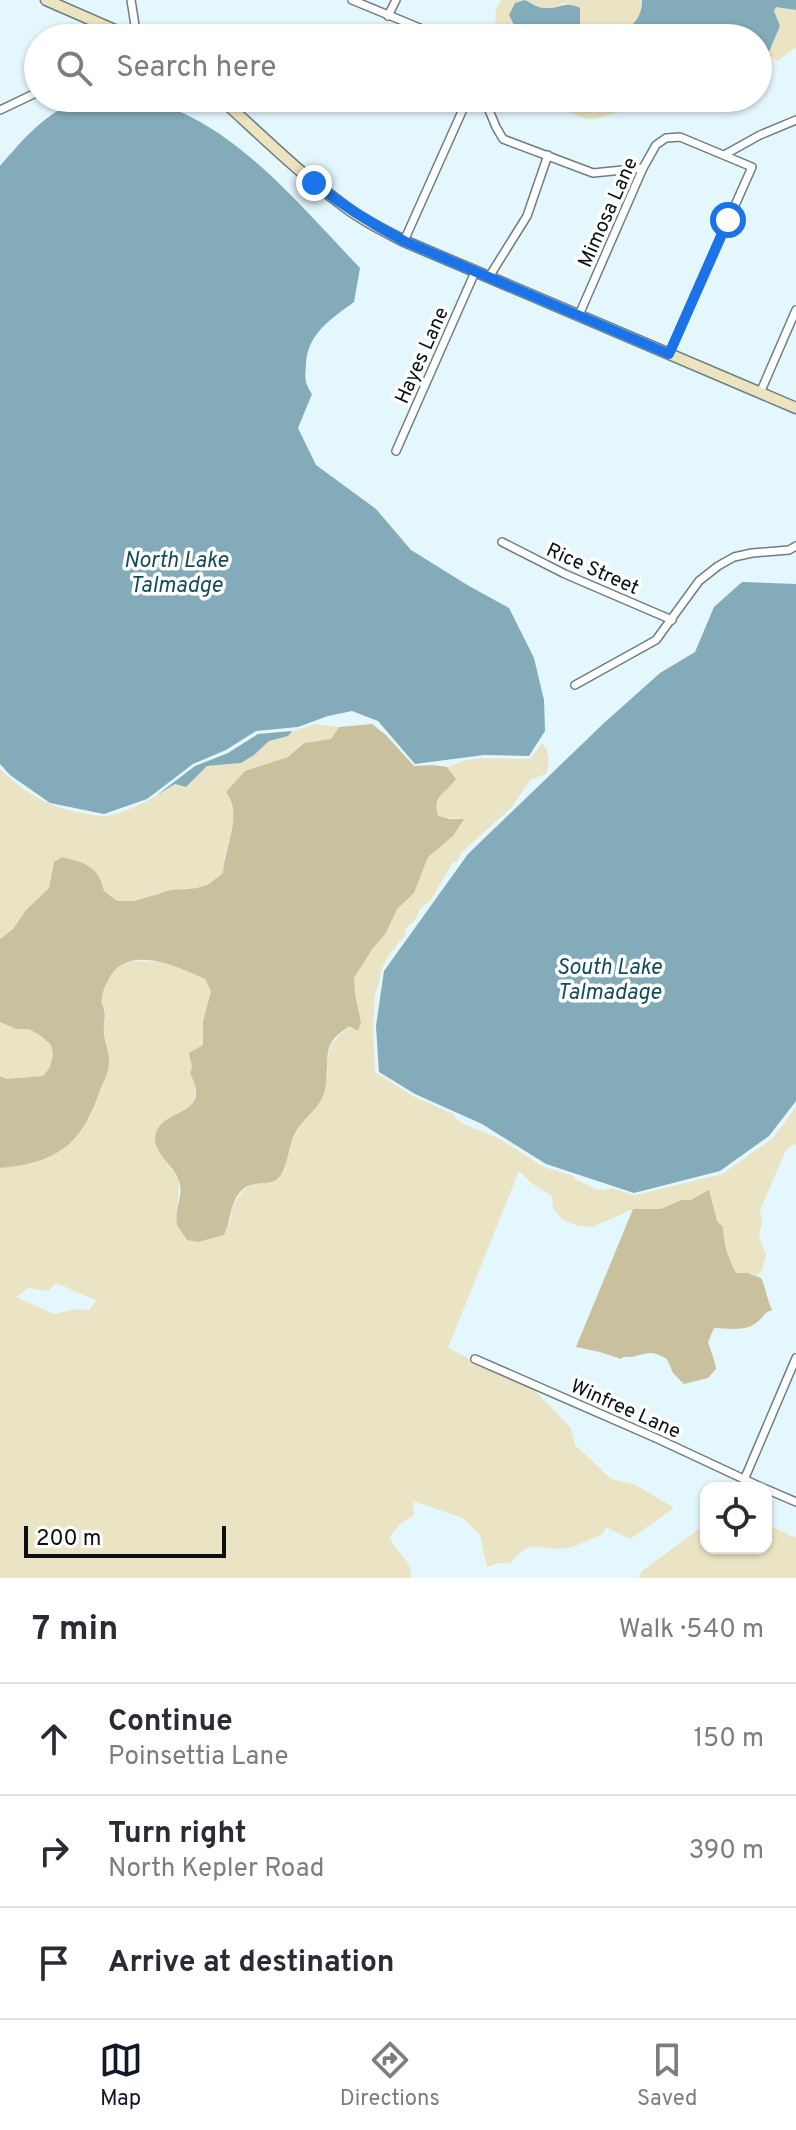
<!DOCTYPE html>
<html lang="en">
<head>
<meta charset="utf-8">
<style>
	body { margin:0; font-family:Overpass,sans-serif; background:#f7f7f7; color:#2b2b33 }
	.controls { position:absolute; right:24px; bottom:24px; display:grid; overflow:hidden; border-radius:16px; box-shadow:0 2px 6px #0004 }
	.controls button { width:72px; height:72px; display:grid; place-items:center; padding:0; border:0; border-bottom:2px solid #e1e1e2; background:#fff; color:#2b2b33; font:40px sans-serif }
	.scale { position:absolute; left:24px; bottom:20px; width:202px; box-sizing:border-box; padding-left:8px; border:4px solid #0a1012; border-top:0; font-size:22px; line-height:28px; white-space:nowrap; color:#0a1012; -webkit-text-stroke:6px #fff; paint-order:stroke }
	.stop { position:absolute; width:24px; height:24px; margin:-18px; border:6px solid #1a73e8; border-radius:50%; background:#fff }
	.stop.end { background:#1a73e8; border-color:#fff; box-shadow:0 2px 8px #0008 }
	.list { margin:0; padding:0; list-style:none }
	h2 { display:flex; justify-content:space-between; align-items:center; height:104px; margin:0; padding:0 32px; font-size:34px }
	h2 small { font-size:26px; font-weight:400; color:#7c7c81 }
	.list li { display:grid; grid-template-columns:52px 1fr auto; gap:24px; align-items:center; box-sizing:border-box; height:112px; padding:0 32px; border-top:2px solid #e1e1e2 }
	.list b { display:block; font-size:30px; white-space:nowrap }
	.list p { margin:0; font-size:26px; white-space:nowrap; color:#7c7c81 }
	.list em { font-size:26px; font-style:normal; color:#7c7c81 }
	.icon { flex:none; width:44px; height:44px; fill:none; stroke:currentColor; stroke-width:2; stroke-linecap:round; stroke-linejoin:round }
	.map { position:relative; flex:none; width:796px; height:1578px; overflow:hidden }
	.search { position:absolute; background:#fff; box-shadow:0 2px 6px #0004; left:24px; right:24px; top:24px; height:88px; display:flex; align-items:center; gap:20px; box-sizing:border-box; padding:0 28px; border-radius:44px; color:#7c7c81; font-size:30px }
	.sheet { height:440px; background:#fff }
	nav { display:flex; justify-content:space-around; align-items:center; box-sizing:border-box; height:112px; border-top:2px solid #e1e1e2; background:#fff; font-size:22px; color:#7c7c81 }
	nav a { display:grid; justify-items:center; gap:4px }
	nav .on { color:#111827 }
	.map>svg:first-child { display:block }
</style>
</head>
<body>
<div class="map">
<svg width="796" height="1578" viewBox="0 0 796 1578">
	<rect width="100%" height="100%" fill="#e4f7fd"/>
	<g fill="#ebe4c4" fill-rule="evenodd">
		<path d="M502 0H642C644 30 613 37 590 38 580 33 580 24 580 15L564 3C551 10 541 10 529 1L511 22 520 38H500C496 23 491 13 502 0Z"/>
		<polygon points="776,7 796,10 796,47 777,61 768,54 780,26 773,11"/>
		<path d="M554 98C559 98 565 97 570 98 584 100 591 107 605 98H677L658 101 642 99C635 107 597 121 587 119 581 118 574 114 568 111V103Z"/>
		<path d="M316 724 339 727 331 739 303 743 288 757 245 771 232 799 235 821 224 858 223 873 209 884 197 888H186L158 893 134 901H116L54 863 49 888 26 910 13 929 0 939V769C25 794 53 809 88 814 94 815 101 817 107 816 132 811 154 797 175 784L186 787 207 766 241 763 254 755 269 741 288 736 292 731Z"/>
		<path d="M542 743C550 753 550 761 546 774L530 780 512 807 463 851 457 862H453L431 900 420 909 416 919 405 929V936C395 946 387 956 382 969 379 978 379 986 375 995L373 1026 375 1072 413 1096 453 1114 457 1120 466 1125 498 1138 544 1167 574 1176 575 1179C587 1184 599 1194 611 1188L635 1195 722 1174 772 1139 796 1107V1145L793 1144 786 1150 760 1210 762 1222 759 1236 766 1255 762 1270 757 1276 748 1273 736 1274C728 1258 725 1245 723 1227L717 1221 709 1191 691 1200H681L661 1209H633L592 1227 579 1226 563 1220 553 1208 552 1196 531 1183 519 1171 448 1348 470 1359 471 1361 533 1389 571 1428 575 1445 611 1479 634 1484 674 1508 630 1539 606 1527 602 1535C588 1538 581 1546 567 1548 540 1553 534 1534 510 1563H499L487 1567 480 1535 463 1518 413 1501 414 1515 400 1524 390 1537C396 1555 411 1556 411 1578H0V1168L36 1162 90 1118 109 1065 104 1032 105 1011 101 1001 103 991 115 967 128 961 158 962 174 965 205 979 211 991 203 1020V1045L190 1073 196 1084 194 1101 187 1110 179 1114 157 1148 179 1180 177 1224 230 1222C232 1204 238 1193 253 1183L263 1184 282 1174 294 1136 301 1124 314 1111 328 1074 327 1064 330 1045 349 1026 358 1031 361 1021 355 994 354 978 373 948 386 933 397 909 414 893 427 857 453 836 463 819 438 817C432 794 444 795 455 780L447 767 466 760 484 758 530 759ZM56 1283 96 1300V1301L89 1310 77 1309 54 1314 16 1297 29 1288 48 1291Z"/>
		<polygon points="0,1022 16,1029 29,1029 41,1036 51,1045 53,1054 50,1067 43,1076 6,1079 0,1076"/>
		<polygon points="706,1524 706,1548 766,1548 766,1524 796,1538 796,1578 639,1578 642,1571"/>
	</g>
	<g fill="#c9c19e">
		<path d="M372 724 386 735 414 766 432 765 447 767 456 779C445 795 432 794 438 816L450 819H464L453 836 428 857 414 893 397 909 386 933 373 948 354 978 355 994 361 1022 358 1031 349 1026C343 1031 335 1036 331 1043 324 1054 330 1079 323 1096 316 1112 301 1120 294 1135 289 1147 288 1160 283 1171 274 1191 256 1177 242 1190 230 1201 231 1221 224 1235L198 1242 187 1240C185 1236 179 1229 177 1224 174 1210 184 1195 179 1181 174 1164 150 1152 156 1133 164 1107 213 1117 190 1073L192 1067 189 1053 203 1045V1021L211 991 205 979C177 966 125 942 108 981 105 986 102 992 102 998 101 1008 102 1000 104 1010 106 1017 103 1026 104 1034 105 1044 110 1055 109 1064 108 1073 102 1085 99 1093 81 1146 55 1163 0 1168V1076L6 1079 43 1076 50 1067 53 1054 51 1045 41 1036 29 1029H16L0 1022V939L13 929 26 910 49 888 54 862 62 857C86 863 98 866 104 891L117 901H134L171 890 197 888 209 884 223 873C224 847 244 815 226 792L245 771 288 757 304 743 331 739 339 727Z"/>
		<path d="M709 1190 717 1221 723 1227C724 1245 728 1258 736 1273H748L761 1278C766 1288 767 1299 772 1310 763 1313 763 1318 756 1323 744 1332 728 1328 714 1328L708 1342 715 1363 716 1369 708 1378 684 1384 673 1373 667 1359C645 1346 645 1358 623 1357L621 1359 600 1352 576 1347 633 1209H661L681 1200H691Z"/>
	</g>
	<g fill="#83abba">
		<path d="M525 0C531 3 538 8 545 8 560 9 565 0 580 8V28L585 36 595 38H520L509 15 515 3Z"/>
		<path d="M642 0H796V10L776 7 774 11 780 26 768 54 758 57V38H599C620 36 643 25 642 0Z"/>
		<path d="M92 98C106 98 121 96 135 98 227 113 299 205 360 268L354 302C332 318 307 334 306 364 305 379 304 382 312 394L298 428 316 465 376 509 411 550 469 586 509 608 534 658 544 700 545 731 529 756 484 755 415 764 378 721 352 711 328 716 298 727 256 731 226 750 193 764 147 799 104 814 50 803 10 775 0 764V166C26 136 51 105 92 98Z"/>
		<polygon points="742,582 796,584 796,1101 769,1136 720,1171 634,1193 546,1164 482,1124 415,1094 379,1072 376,1026 384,971 468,854 604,723 660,673 695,652 714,607"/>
		<polygon points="292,731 288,736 269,741 254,755 241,763 207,766 186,787 175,784 157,795 195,766 228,753 258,734"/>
	</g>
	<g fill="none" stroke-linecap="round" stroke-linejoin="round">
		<g stroke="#6d7e84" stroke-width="10">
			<g id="minor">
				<polyline points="131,0 137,38"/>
				<polyline points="352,0 444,38"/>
				<polyline points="388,16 396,0"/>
				<polyline points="484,98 496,127 503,139 593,173 643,168"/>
				<polyline points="0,110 38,92"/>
				<polyline points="724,155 760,135 796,120"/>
				<polyline points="404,241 468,98"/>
				<polyline points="489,277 527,216 548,155"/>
				<polyline points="579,315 643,168 656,145 666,138 680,137 752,167 669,354"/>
				<polyline points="760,393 796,310"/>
				<polyline points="396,451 475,272"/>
				<polyline points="502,542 565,574 672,620"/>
				<polyline points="575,685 656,640 699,581 718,566 734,557 752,553 789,550 796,546"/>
				<polyline points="475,1359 658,1439 763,1488"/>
				<polyline points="744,1480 796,1358"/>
				<polyline points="766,1489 796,1502"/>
			</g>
		</g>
		<g stroke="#6d7e84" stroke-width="13">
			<g id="secondary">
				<polyline points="46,0 133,38"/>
				<path d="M220 98C259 133 297 171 339 202 359 218 381 229 404 241L796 408"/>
			</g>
		</g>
		<use href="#minor" stroke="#fff" stroke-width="7"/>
		<use href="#secondary" stroke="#ece4be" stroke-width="10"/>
	</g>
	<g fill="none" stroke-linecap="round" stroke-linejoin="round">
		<path stroke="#1a73e8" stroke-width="10" d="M314 183C343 206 372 224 404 241L669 354 728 220"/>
	</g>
	<g text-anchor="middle" stroke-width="7" stroke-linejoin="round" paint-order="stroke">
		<g font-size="20" fill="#0a1012" stroke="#fff">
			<text transform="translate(607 212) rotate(-66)" y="7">Mimosa Lane</text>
			<text transform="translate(421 355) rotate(-66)" y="7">Hayes Lane</text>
			<text transform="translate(593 568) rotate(24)" y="7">Rice Street</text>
			<text transform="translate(626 1408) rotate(24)" y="7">Winfree Lane</text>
		</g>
		<g font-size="22" font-style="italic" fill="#144c5c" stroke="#fff">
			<text x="176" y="567">North Lake<tspan x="176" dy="25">Talmadge</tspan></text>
			<text x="609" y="974">South Lake<tspan x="609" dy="25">Talmadage</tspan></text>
		</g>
	</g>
</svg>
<div class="controls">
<button><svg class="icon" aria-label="locate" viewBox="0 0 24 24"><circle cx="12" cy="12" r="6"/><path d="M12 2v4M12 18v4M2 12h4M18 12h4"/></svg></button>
</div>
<div class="scale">200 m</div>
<div class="stop" style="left:728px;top:220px"></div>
<div class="stop end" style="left:314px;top:183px"></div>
<div class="search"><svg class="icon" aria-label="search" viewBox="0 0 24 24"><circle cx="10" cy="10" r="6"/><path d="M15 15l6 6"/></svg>Search here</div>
</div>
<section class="sheet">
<h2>7 min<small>Walk · 540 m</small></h2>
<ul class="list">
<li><svg class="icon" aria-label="ahead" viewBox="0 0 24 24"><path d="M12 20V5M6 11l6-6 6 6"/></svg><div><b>Continue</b><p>Poinsettia Lane</p></div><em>150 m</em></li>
<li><svg class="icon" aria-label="right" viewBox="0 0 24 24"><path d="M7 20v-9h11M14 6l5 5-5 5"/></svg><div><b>Turn right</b><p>North Kepler Road</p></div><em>390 m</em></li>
<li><svg class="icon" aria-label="arrive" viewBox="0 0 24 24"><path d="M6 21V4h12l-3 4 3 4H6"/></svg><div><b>Arrive at destination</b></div></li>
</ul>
</section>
<nav>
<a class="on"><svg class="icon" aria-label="map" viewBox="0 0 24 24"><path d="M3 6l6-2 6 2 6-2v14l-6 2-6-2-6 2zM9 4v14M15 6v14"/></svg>Map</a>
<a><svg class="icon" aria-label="directions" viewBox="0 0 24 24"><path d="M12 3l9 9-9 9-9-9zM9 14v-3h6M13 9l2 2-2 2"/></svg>Directions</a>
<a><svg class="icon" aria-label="saved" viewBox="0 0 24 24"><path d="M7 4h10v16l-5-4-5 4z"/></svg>Saved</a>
</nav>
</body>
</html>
